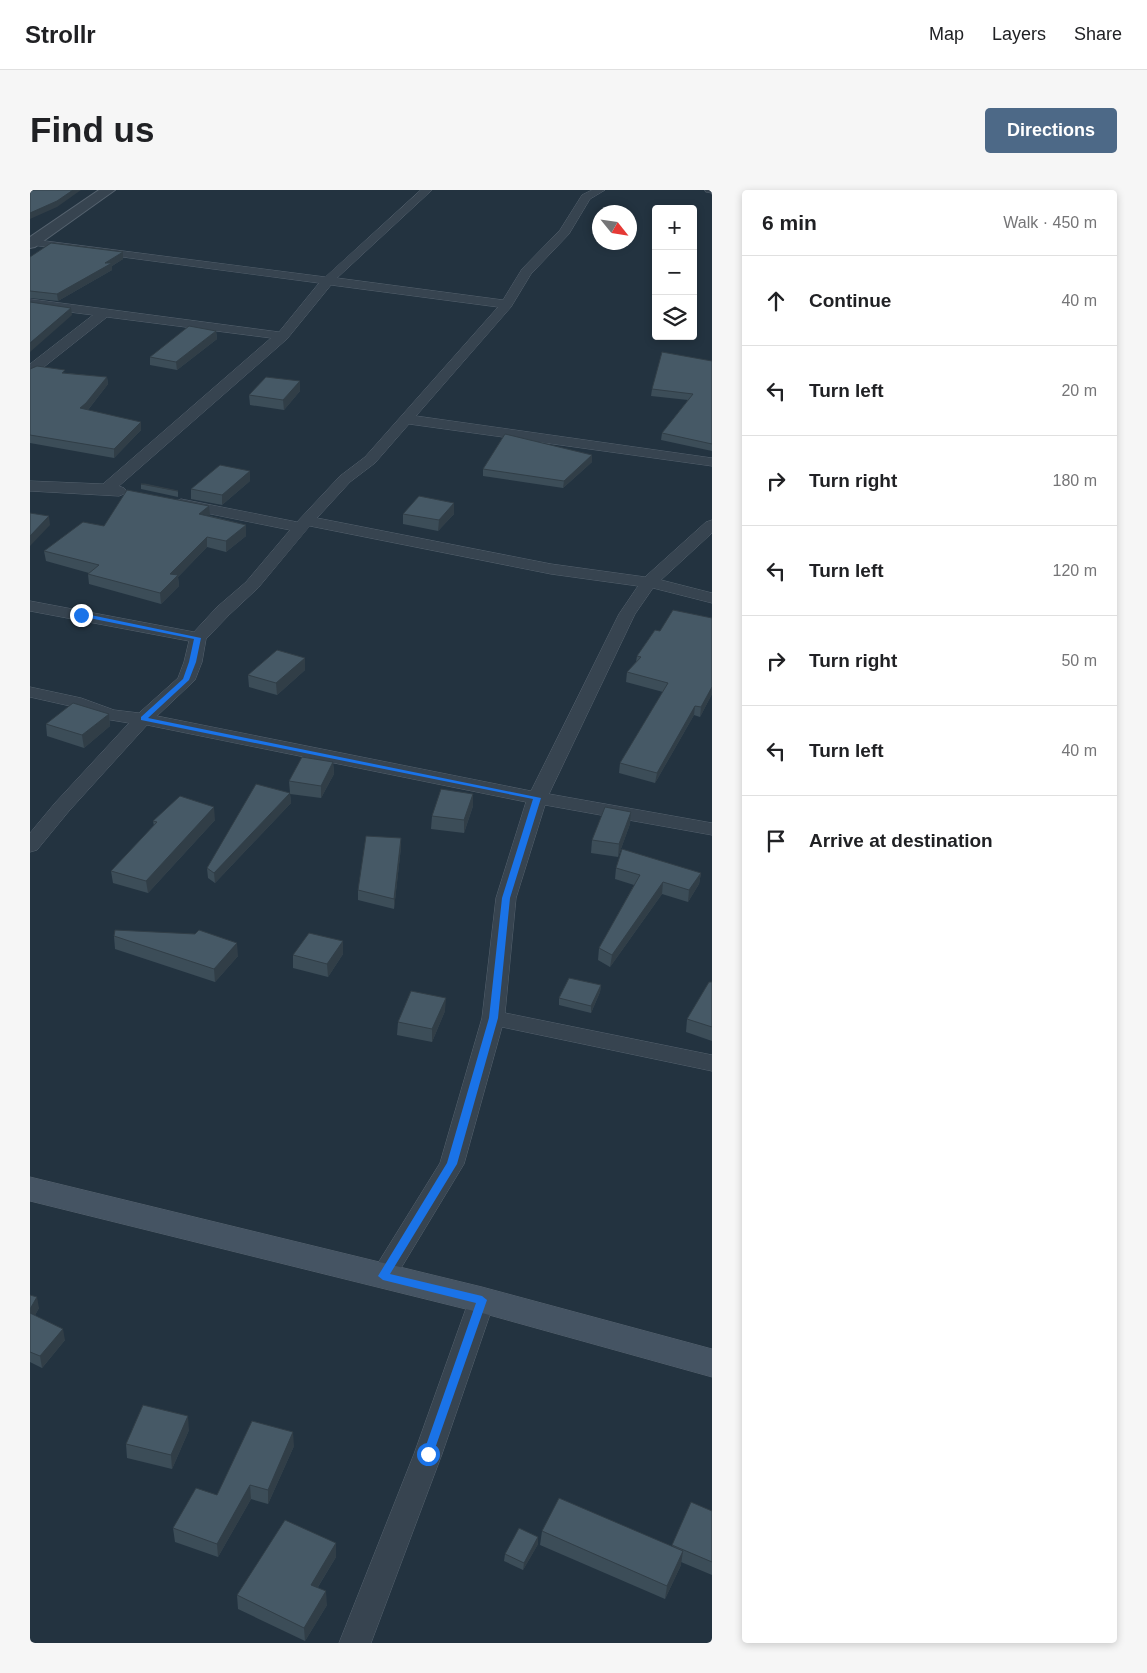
<!DOCTYPE html>
<html lang="en">
<head>
<meta charset="utf-8">
<style>
	body { margin:0; font-family:Helvetica,sans-serif; background:#f6f6f6; color:#202124 }
	.controls { position:absolute; right:15px; top:15px; display:grid; overflow:hidden; border-radius:5px; box-shadow:0 2px 8px #0003 }
	.controls button { width:45px; height:45px; display:grid; place-items:center; padding:0; border:0; border-bottom:1px solid #e0e0e0; background:#fff; color:#202124; font:25px sans-serif }
	.compass { position:absolute; left:562px; top:15px; width:45px; height:45px; border-radius:50%; background:#fff; box-shadow:0 2px 8px #0003; rotate:120deg }
	.stop { position:absolute; width:15px; height:15px; margin:-11px; border:4px solid #1a73e8; border-radius:50%; background:#fff }
	.stop.end { background:#1a73e8; border-color:#fff; box-shadow:0 1px 5px #0008 }
	.list { margin:0; padding:0; list-style:none }
	h2 { display:flex; justify-content:space-between; align-items:center; height:65px; margin:0; padding:0 20px; font-size:21px }
	h2 small { font-size:16px; font-weight:400; color:#757577 }
	.list li { display:grid; grid-template-columns:32px 1fr auto; gap:15px; align-items:center; box-sizing:border-box; height:90px; padding:0 20px; border-top:1px solid #e0e0e0 }
	.list b { display:block; font-size:19px; white-space:nowrap }
	.list em { font-size:16px; font-style:normal; color:#757577 }
	.icon { flex:none; width:28px; height:28px; fill:none; stroke:currentColor; stroke-width:2; stroke-linecap:round; stroke-linejoin:round }
	.map { position:relative; flex:none; width:682px; height:1453px; overflow:hidden; border-radius:5px }
	header { display:flex; align-items:center; gap:30px; box-sizing:border-box; height:70px; padding:0 25px; background:#fff; border-bottom:1px solid #e0e0e0 }
	header strong { font-size:24px }
	nav { display:flex; gap:28px; margin-inline-start:auto; font-size:18px }
	.intro { display:flex; align-items:center; justify-content:space-between; box-sizing:border-box; height:120px; padding:0 30px }
	h1 { margin:0; font-size:35px }
	.button { padding:12px 22px; border-radius:5px; background:#4d6987; color:#fff; font-size:18px; font-weight:700 }
	main { display:flex; gap:30px; padding:0 30px }
	aside { flex:1; background:#fff; border-radius:5px; box-shadow:0 2px 8px #0003 }
	.map>svg:first-child { display:block }
</style>
</head>
<body>
<header>
<strong>Strollr</strong>
<nav><a>Map</a><a>Layers</a><a>Share</a></nav>
</header>
<div class="intro"><h1>Find us</h1><a class="button">Directions</a></div>
<main>
<div class="map">
<svg width="682" height="1453" viewBox="0 0 682 1453">
	<rect width="100%" height="100%" fill="#233340"/>
	<g fill="none" stroke-linecap="round" stroke-linejoin="round">
		<g stroke="#55626e" stroke-width="1">
			<g id="minor">
				<path d="M391 0H402L307 88 473 110 492 79 530 40 552 5 562 0H575L560 9 539 44 501 84 481 117 386 226 682 268V276L379 234 345 273 320 292 287 328 521 374 615 387 676 332 682 330V343L631 390 682 403V413L623 398 605 424 519 604 682 633V645L515 615 486 708 475 823 682 865V881L472 837 434 974 362 1093 353 1096 344 1093 340 1086 410 973 452 828 466 708 496 612 117 535 39 621 7 660 0 662V643L25 613 99 533 75 529 40 516 0 507V497L51 508 84 520 109 523 148 488 154 472 159 451 0 421V411L164 442 187 417 216 392 260 340 146 317 143 314 146 311 151 309 267 332 310 286 335 267 468 117 301 95 257 149 89 296 94 298 97 301 94 304 89 306 0 301V291L73 294 241 148 77 127 5 184 0 185V174L63 125 0 117V109L249 142 289 93 2 55H0V49L295 87ZM280 336 521 384 608 396 589 424 501 601 127 526 165 490 172 472 176 449 199 425 228 398Z"/>
				<polygon points="675,0 682,0 682,3 676,2"/>
				<polygon points="452,1100 461,1103 465,1110 412,1264 341,1453 309,1453 384,1264 439,1110 443,1103"/>
			</g>
		</g>
		<g stroke="#55626e" stroke-width="2">
			<polygon id="tertiary" points="69,0 85,0 5,57 0,58 0,47"/>
		</g>
		<g stroke="#55626e" stroke-width="1">
			<polygon id="secondary" points="0,987 452,1097 682,1159 682,1187 452,1123 0,1011"/>
		</g>
		<use href="#minor" fill="#374450" fill-rule="evenodd"/>
		<use href="#tertiary" fill="#374450" fill-rule="evenodd"/>
		<use href="#secondary" fill="#455463" fill-rule="evenodd"/>
	</g>
	<g fill="#3c4d58">
		<polygon points="93,62 93,69 82,76 82,80 28,111 0,108 0,67"/>
		<polygon points="186,141 187,149 147,180 120,175 120,167"/>
		<polygon points="682,171 682,261 631,250 632,243 658,210 621,206 622,199"/>
		<polygon points="0,179 36,183 77,187 78,194 58,220 111,240 84,268 0,253"/>
		<polygon points="270,201 254,220 220,215 219,205"/>
		<polygon points="562,265 562,272 533,298 453,286 453,279"/>
		<polygon points="220,291 192,315 161,309 161,299"/>
		<polygon points="111,294 148,301 148,307 111,299"/>
		<polygon points="424,313 424,324 408,341 373,334 373,324"/>
		<polygon points="180,326 216,335 216,346 196,362 177,357 148,387 149,396 131,414 59,394 58,384 59,383 16,371 14,361 74,336"/>
		<polygon points="625,440 682,504 670,527 664,525 625,593 589,583 590,573 633,502 596,492 597,482 606,472 607,466"/>
		<polygon points="275,468 275,480 247,505 219,497 218,485"/>
		<polygon points="79,524 80,536 54,558 17,546 16,534"/>
		<polygon points="303,572 304,584 291,608 260,604 261,613 185,693 178,688 177,678 260,603 259,591"/>
		<polygon points="443,604 443,616 434,643 401,639 402,626"/>
		<polygon points="601,622 600,634 588,667 561,663 562,650"/>
		<polygon points="185,630 118,703 83,693 81,681 124,636 123,631"/>
		<polygon points="371,648 371,657 364,719 328,710 328,700"/>
		<polygon points="586,678 671,683 669,694 658,712 632,704 580,777 568,770 569,758 604,695 585,689"/>
		<polygon points="84,746 208,766 185,792 85,759"/>
		<polygon points="313,764 298,787 263,778 263,765"/>
		<polygon points="682,792 682,851 656,842 657,829"/>
		<polygon points="571,795 570,802 561,823 529,815 529,808"/>
		<polygon points="415,821 402,852 367,845 368,832"/>
		<polygon points="0,1105 9,1118 5,1125 35,1150 12,1178 0,1172"/>
		<polygon points="159,1240 142,1279 97,1268 96,1254"/>
		<polygon points="264,1256 238,1314 221,1309 188,1367 145,1352 143,1338 187,1305"/>
		<polygon points="682,1321 682,1385 651,1372 651,1375 635,1409 510,1355 512,1341 642,1357 642,1355"/>
		<polygon points="306,1353 306,1367 288,1397 297,1415 275,1451 208,1419 207,1405"/>
		<polygon points="508,1354 493,1380 474,1371 475,1364"/>
	</g>
	<g fill="#313e47">
		<polygon points="43,0 51,0 27,17 0,29 0,23"/>
		<polygon points="93,62 93,69 82,76 82,80 28,111 27,104"/>
		<polygon points="41,118 42,125 0,162 0,153"/>
		<polygon points="186,141 187,149 147,180 146,172"/>
		<polygon points="77,187 78,194 57,221 50,218"/>
		<polygon points="270,191 270,201 254,220 253,210"/>
		<polygon points="111,232 111,240 84,268 84,259"/>
		<polygon points="562,265 562,272 533,298 534,291"/>
		<polygon points="220,281 220,291 192,315 192,305"/>
		<polygon points="424,313 424,324 408,341 409,330"/>
		<polygon points="179,316 180,326 169,324"/>
		<polygon points="19,326 20,335 0,356 0,346"/>
		<polygon points="216,335 216,346 196,362 196,351"/>
		<polygon points="177,347 177,357 148,387 149,396 131,414 130,403 140,384"/>
		<polygon points="275,468 275,480 247,505 246,493"/>
		<polygon points="682,497 682,504 670,527 671,517"/>
		<polygon points="665,516 664,525 625,593 627,583"/>
		<polygon points="79,524 80,536 54,558 52,545"/>
		<polygon points="303,572 304,584 291,608 291,596"/>
		<polygon points="260,603 261,613 185,693 184,683"/>
		<polygon points="443,604 443,616 434,643 434,630"/>
		<polygon points="184,617 185,630 118,703 116,691"/>
		<polygon points="601,622 600,634 588,667 589,654"/>
		<polygon points="371,648 371,657 364,719 364,709"/>
		<polygon points="671,683 669,694 658,712 659,700"/>
		<polygon points="633,692 632,704 580,777 582,765"/>
		<polygon points="313,751 313,764 298,787 297,774"/>
		<polygon points="207,753 208,766 185,792 184,779"/>
		<polygon points="571,795 570,802 561,823 561,816"/>
		<polygon points="416,808 415,821 402,852 402,839"/>
		<polygon points="7,1107 9,1118 0,1134 0,1119"/>
		<polygon points="33,1139 35,1150 12,1178 10,1166"/>
		<polygon points="158,1226 159,1240 142,1279 141,1265"/>
		<polygon points="263,1242 264,1256 238,1314 238,1300"/>
		<polygon points="220,1295 221,1309 188,1367 187,1354"/>
		<polygon points="508,1347 508,1354 493,1380 494,1373"/>
		<polygon points="306,1353 306,1367 281,1408 281,1395"/>
		<polygon points="653,1361 651,1375 635,1409 637,1396"/>
		<polygon points="296,1401 297,1415 275,1451 274,1438"/>
	</g>
	<g fill="#465966" stroke="#313e47">
		<polygon points="0,0 43,0 27,11 0,23"/>
		<polygon points="21,53 93,62 75,73 82,73 27,104 0,101 0,67"/>
		<polygon points="0,112 41,118 0,153"/>
		<polygon points="159,136 186,141 146,172 120,167"/>
		<polygon points="632,162 682,171 682,254 632,243 663,204 622,199"/>
		<polygon points="7,176 35,180 32,183 77,187 56,213 50,218 111,232 84,259 0,245 0,179"/>
		<polygon points="236,187 270,191 253,210 219,205"/>
		<polygon points="475,244 562,265 534,291 453,279"/>
		<polygon points="190,275 220,281 192,305 161,299"/>
		<polygon points="111,294 115,294 148,301"/>
		<polygon points="97,300 179,316 169,324 216,335 196,351 177,347 140,384 148,385 130,403 58,384 69,375 14,361 53,332 74,336"/>
		<polygon points="389,306 424,313 409,330 373,324"/>
		<polygon points="0,323 19,326 0,346"/>
		<polygon points="643,420 682,428 682,497 671,517 665,516 627,583 590,573 638,493 597,482 611,467 607,466 625,440 630,441"/>
		<polygon points="247,460 275,468 246,493 218,485"/>
		<polygon points="43,513 79,524 52,545 16,534"/>
		<polygon points="272,567 303,572 291,596 259,591"/>
		<polygon points="226,594 260,603 184,683 177,678"/>
		<polygon points="411,599 443,604 434,630 402,626"/>
		<polygon points="150,606 184,617 116,691 81,681 127,632 123,631"/>
		<polygon points="575,617 601,622 589,654 562,650"/>
		<polygon points="336,646 371,648 364,709 328,700"/>
		<polygon points="592,659 671,683 659,700 633,692 582,765 569,758 610,685 586,678"/>
		<polygon points="85,740 165,744 169,740 207,753 184,779 84,746"/>
		<polygon points="279,743 313,751 297,774 263,765"/>
		<polygon points="539,788 571,795 561,816 529,808"/>
		<polygon points="679,792 682,792 682,837 657,829"/>
		<polygon points="381,801 416,808 402,839 368,832"/>
		<polygon points="0,1105 7,1107 0,1119"/>
		<polygon points="0,1123 33,1139 10,1166 0,1162"/>
		<polygon points="113,1215 158,1226 141,1265 96,1254"/>
		<polygon points="222,1231 263,1242 238,1300 220,1295 187,1354 143,1338 166,1298 187,1305"/>
		<polygon points="529,1308 653,1361 637,1396 512,1341"/>
		<polygon points="661,1312 682,1321 682,1372 642,1355"/>
		<polygon points="255,1330 306,1353 281,1395 296,1401 274,1438 207,1405"/>
		<polygon points="489,1338 508,1347 494,1373 475,1364"/>
	</g>
	<polygon fill="#1a73e8" points="51,423 171,448 166,472 159,490 118,528 511,608 480,708 468,828 427,974 360,1084 452,1106 457,1110 402,1267 394,1267 393,1264 446,1113 353,1090 348,1086 417,973 459,828 472,708 503,609 111,530 111,527 153,489 159,472 164,449 49,426 49,424"/>
</svg>
<div class="controls">
<button>+</button>
<button>−</button>
<button><svg class="icon" aria-label="layers" viewBox="0 0 24 24"><path d="M12 4l9 5-9 5-9-5zM3 14l9 5 9-5"/></svg></button>
</div>
<svg class="compass" viewBox="-18 -18 36 36"><path d="M0-13l5 13h-10z" fill="#e53935"/><path d="M0 13l5-13h-10z" fill="#757577"/></svg>
<div class="stop" style="left:398px;top:1264px"></div>
<div class="stop end" style="left:51px;top:425px"></div>
</div>
<aside>
<h2>6 min<small>Walk · 450 m</small></h2>
<ul class="list">
<li><svg class="icon" aria-label="ahead" viewBox="0 0 24 24"><path d="M12 20V5M6 11l6-6 6 6"/></svg><div><b>Continue</b></div><em>40 m</em></li>
<li><svg class="icon" aria-label="left" viewBox="0 0 24 24"><path d="M17 20v-9H6M10 6l-5 5 5 5"/></svg><div><b>Turn left</b></div><em>20 m</em></li>
<li><svg class="icon" aria-label="right" viewBox="0 0 24 24"><path d="M7 20v-9h11M14 6l5 5-5 5"/></svg><div><b>Turn right</b></div><em>180 m</em></li>
<li><svg class="icon" aria-label="left" viewBox="0 0 24 24"><path d="M17 20v-9H6M10 6l-5 5 5 5"/></svg><div><b>Turn left</b></div><em>120 m</em></li>
<li><svg class="icon" aria-label="right" viewBox="0 0 24 24"><path d="M7 20v-9h11M14 6l5 5-5 5"/></svg><div><b>Turn right</b></div><em>50 m</em></li>
<li><svg class="icon" aria-label="left" viewBox="0 0 24 24"><path d="M17 20v-9H6M10 6l-5 5 5 5"/></svg><div><b>Turn left</b></div><em>40 m</em></li>
<li><svg class="icon" aria-label="arrive" viewBox="0 0 24 24"><path d="M6 21V4h12l-3 4 3 4H6"/></svg><div><b>Arrive at destination</b></div></li>
</ul>
</aside>
</main>
</body>
</html>
